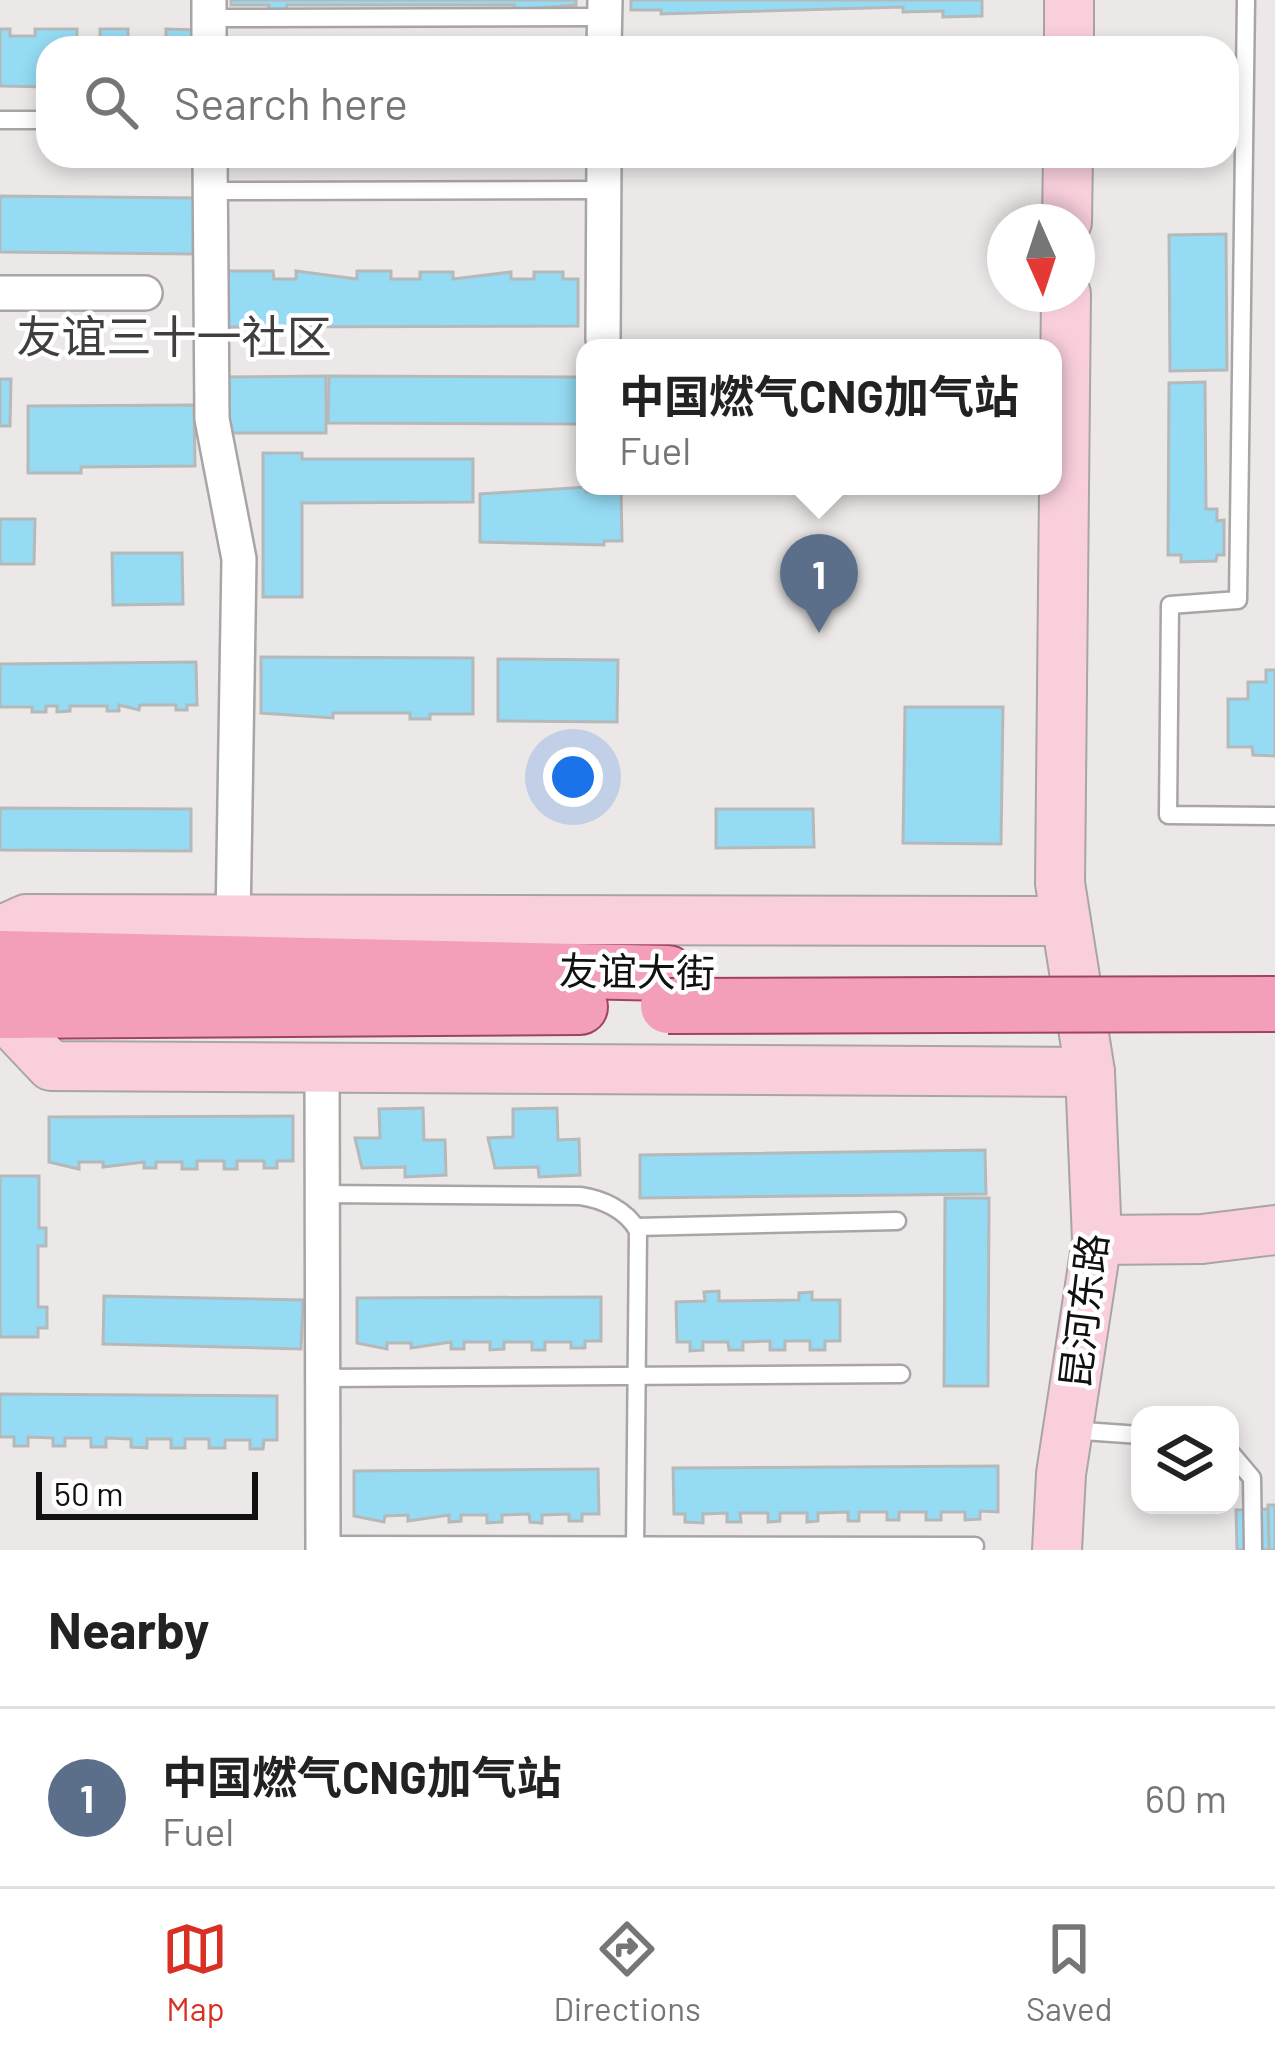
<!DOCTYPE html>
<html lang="en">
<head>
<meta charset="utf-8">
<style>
	body { margin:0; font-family:Barlow,"Noto Sans SC",sans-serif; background:#f2f2f2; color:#222 }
	.controls { position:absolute; right:36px; bottom:36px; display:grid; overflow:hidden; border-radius:24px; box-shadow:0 6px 18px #0003 }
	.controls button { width:108px; height:108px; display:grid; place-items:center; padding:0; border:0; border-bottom:3px solid #e0e0e0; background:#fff; color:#222; font:60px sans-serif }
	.compass { position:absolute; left:987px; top:204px; width:108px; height:108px; border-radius:50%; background:#fff; box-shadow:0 6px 18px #0003; rotate:177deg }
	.scale { position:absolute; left:36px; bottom:30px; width:222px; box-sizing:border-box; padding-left:12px; border:6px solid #121111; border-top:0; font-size:33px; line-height:42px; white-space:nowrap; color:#121111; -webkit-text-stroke:9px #fff; paint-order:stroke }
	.you { position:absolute; left:573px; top:777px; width:42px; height:42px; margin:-30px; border:9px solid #fff; border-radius:50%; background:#1a73e8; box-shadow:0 0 0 18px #1a73e833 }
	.badge { display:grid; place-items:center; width:78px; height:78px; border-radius:50%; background:#d93025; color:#fff; font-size:39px; font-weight:700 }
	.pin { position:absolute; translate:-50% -99px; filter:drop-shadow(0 3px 6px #0008) }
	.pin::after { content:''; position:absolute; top:63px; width:42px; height:36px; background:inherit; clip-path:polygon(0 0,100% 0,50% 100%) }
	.popup { position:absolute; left:576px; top:339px; width:486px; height:156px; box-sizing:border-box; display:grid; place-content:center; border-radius:24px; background:#fff; filter:drop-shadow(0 3px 9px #0005); font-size:39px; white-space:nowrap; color:#767676 }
	.popup b { font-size:45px; color:#222 }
	.popup::after { content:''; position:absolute; left:50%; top:100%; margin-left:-24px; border:24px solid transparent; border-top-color:#fff }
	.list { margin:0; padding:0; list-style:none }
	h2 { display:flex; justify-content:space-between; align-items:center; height:156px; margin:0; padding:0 48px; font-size:51px }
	h2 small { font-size:39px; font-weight:400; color:#767676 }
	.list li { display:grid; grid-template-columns:78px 1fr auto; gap:36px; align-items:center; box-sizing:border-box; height:180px; padding:0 48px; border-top:3px solid #e0e0e0 }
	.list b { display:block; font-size:45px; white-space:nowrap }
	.list p { margin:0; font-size:39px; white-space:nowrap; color:#767676 }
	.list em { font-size:39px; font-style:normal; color:#767676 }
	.icon { flex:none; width:66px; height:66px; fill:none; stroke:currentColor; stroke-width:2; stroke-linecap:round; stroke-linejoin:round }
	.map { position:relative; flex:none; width:1275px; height:1550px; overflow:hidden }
	.search { position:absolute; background:#fff; box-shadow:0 6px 18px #0003; left:36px; right:36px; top:36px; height:132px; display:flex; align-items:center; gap:30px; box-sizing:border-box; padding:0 42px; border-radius:36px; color:#767676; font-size:45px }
	.sheet { height:336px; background:#fff }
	nav { display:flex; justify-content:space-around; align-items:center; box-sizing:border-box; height:168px; border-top:3px solid #e0e0e0; background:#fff; font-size:33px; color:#767676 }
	nav a { display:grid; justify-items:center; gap:6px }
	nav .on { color:#d93025 }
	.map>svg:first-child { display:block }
</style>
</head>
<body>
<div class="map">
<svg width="1275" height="1550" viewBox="0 0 1275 1550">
	<rect width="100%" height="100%" fill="#ece8e8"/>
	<g fill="#95dbf4" stroke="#b5b9ba" stroke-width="3">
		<polygon points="231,0 576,0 576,5 514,10 514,5 287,5 286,10 268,10 269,5 231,5"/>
		<polygon points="631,0 982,0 982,16 943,17 943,11 903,12 903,7 661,14 661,10 631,10"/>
		<polygon points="0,29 10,29 10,36 35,36 35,29 77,29 77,39 100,39 100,29 128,29 128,41 166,41 166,29 196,30 196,48 48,48 48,87 0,86"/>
		<polygon points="226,156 580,156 580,160 226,162"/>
		<polygon points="0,196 194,198 193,254 0,252"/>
		<polygon points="1226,234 1227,370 1170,371 1169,235"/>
		<polygon points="224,271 273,271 274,279 296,279 296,271 357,279 357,271 391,271 391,279 420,279 420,272 453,272 453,279 511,272 511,279 534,279 534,272 563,272 563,279 578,279 578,326 225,327"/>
		<polygon points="326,376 326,433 218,433 218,377"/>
		<polygon points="329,376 585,377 585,424 328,423"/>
		<polygon points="0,379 11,379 10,426 0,426"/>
		<polygon points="1205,382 1206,509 1217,509 1217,521 1224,520 1224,555 1217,555 1216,561 1181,562 1181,555 1168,555 1169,383"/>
		<polygon points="194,405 195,466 81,467 81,473 28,473 28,406"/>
		<polygon points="263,453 302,453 302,459 473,459 473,502 302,503 302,597 263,597"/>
		<polygon points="586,487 586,492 621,491 622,541 604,541 604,545 480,542 480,494"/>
		<polygon points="0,519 35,519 34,564 0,564"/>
		<polygon points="112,553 182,553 183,604 113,605"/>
		<polygon points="261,657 473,658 473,714 430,714 430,719 410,719 410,713 333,713 333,718 261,713"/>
		<polygon points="498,659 618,660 617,722 498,721"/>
		<polygon points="196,662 197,705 187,705 187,710 176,710 176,705 140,705 139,710 119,705 119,711 107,711 107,706 70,706 70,711 57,712 57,706 46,706 46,712 32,712 32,707 0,707 0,664"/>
		<polygon points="1266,670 1275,670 1275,756 1253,755 1252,747 1228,747 1228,699 1248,699 1248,682 1266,682"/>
		<polygon points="905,707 1003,707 1001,844 903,843"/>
		<polygon points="0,808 191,809 191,851 0,850"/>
		<polygon points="716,809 813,809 814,847 716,848"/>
		<polygon points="423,1108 424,1140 445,1140 446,1175 405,1177 405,1167 362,1168 355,1138 380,1138 379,1109"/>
		<polygon points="557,1108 558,1140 579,1139 580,1175 539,1177 538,1167 495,1168 488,1138 513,1137 513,1109"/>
		<polygon points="293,1116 293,1161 277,1161 277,1168 264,1168 264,1161 237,1161 237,1169 224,1169 224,1161 197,1161 197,1169 182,1169 182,1162 156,1162 156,1168 144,1168 144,1162 103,1167 103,1162 79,1162 79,1169 49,1162 49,1117"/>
		<polygon points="985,1150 986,1194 640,1198 640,1155"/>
		<polygon points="0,1176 39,1176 39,1228 46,1228 46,1246 38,1246 38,1307 47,1307 47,1328 38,1328 38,1337 0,1337"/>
		<polygon points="945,1198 989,1198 988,1386 944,1386"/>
		<polygon points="719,1291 719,1301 799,1300 799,1293 812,1292 812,1300 840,1300 840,1341 825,1341 825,1350 810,1350 810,1341 785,1341 785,1350 770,1350 770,1341 743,1342 743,1350 729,1350 728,1342 703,1342 703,1350 690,1351 690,1342 677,1342 676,1302 705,1301 704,1292"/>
		<polygon points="104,1296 303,1300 301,1349 103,1344"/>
		<polygon points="601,1297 601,1341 585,1341 585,1348 571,1348 571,1342 545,1342 545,1350 532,1350 532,1342 504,1342 504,1349 490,1350 490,1342 464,1342 464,1349 451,1349 451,1342 411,1348 411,1343 387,1343 387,1349 357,1343 357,1298"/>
		<polygon points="0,1394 277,1396 277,1440 264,1440 263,1449 250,1449 250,1440 225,1440 225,1448 209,1448 209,1439 185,1439 185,1448 171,1448 171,1439 147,1439 147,1448 131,1447 131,1439 106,1438 106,1447 91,1447 91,1438 65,1438 65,1446 53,1446 53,1438 28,1437 28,1446 14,1446 14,1437 0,1437"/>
		<polygon points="998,1466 998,1512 980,1511 980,1519 965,1520 965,1512 941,1512 941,1520 926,1520 926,1512 899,1512 899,1520 887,1520 887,1512 859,1512 859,1521 848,1521 848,1512 818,1513 818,1521 807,1522 807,1513 780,1513 780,1521 768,1522 768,1513 740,1513 741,1522 727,1522 727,1513 703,1514 703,1523 685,1522 685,1514 674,1514 673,1468"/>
		<polygon points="598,1469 599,1514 582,1514 582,1521 569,1521 569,1514 542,1515 542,1523 530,1522 529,1514 502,1515 502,1522 487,1523 487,1515 461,1515 461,1521 449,1522 449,1515 408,1521 408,1515 385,1516 384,1522 354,1516 354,1471"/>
		<polygon points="1268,1505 1275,1505 1275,1550 1269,1550"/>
		<polygon points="1268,1509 1269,1550 1237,1550 1236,1510"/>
	</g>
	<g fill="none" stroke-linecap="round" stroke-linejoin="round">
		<g stroke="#a9a5a6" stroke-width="21">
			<g id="lane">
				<polyline points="1246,0 1238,600 1170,605 1168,815 1275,816"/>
				<polyline points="209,18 605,17"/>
				<polyline points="0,120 48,120"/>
				<polyline points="210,191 604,190"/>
				<path d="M321 1194 580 1196C602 1199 627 1210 638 1231L635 1550"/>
				<polyline points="636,1227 897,1221"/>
				<polyline points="322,1378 901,1374"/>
				<polyline points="1069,1430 1140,1435"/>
				<polyline points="1230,1452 1252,1478 1253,1550"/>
				<polyline points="323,1545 975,1546"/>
			</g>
		</g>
		<g stroke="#a9a5a6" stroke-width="38">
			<g id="street">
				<polyline points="209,0 209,48"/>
				<polyline points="604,48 605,0"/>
				<polyline points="210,156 212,419 239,559 233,922"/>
				<polyline points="0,293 145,293"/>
				<polyline points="603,339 604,156"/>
				<polyline points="322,1066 323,1550"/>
			</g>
		</g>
		<g stroke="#a9a5a6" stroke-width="52">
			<g id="secondary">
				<polyline points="1069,48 1069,0"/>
				<polyline points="1067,222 1068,156"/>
				<polyline points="0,931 26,919 1064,921"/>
				<polyline points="0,1012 51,1066 1090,1072"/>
				<polyline points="1097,1240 1202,1239 1275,1230"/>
				<polyline points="1057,1550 1061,1474 1097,1240 1090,1072 1060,883 1066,294"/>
			</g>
		</g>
		<g stroke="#9f4460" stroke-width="58">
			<g id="primary">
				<polyline points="0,958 668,973"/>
				<polyline points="0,1011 580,1007"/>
			</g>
		</g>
		<use href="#lane" stroke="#fff" stroke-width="16"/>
		<use href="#street" stroke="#fff" stroke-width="33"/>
		<use href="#secondary" stroke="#f9cfdc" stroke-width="48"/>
		<use href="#primary" stroke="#f39fb9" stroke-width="54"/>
		<g stroke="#9f4460" stroke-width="58" stroke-linecap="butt">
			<polyline id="primary-bridge" points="668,1006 1275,1004"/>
		</g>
		<use href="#primary-bridge" stroke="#f39fb9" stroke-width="54"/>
	</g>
	<g text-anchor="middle" stroke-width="9" stroke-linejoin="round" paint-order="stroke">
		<g font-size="39" fill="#121111" stroke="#fff">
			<text transform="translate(637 972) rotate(1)" y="14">友谊大街</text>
			<text transform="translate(1084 1311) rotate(-83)" y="14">昆河东路</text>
		</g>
		<g font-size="45" fill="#413e3f" stroke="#fff">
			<text x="174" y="353">友谊三十一社区</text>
		</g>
	</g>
</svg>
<div class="controls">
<button><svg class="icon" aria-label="layers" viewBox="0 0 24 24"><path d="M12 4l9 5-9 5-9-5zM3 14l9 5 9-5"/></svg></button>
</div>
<svg class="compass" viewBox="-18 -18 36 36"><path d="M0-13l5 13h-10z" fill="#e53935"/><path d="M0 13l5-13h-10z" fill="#767676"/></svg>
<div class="scale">50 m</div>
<div class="you"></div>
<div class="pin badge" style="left:819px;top:633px;background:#5c6f8a">1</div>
<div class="popup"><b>中国燃气CNG加气站</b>Fuel</div>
<div class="search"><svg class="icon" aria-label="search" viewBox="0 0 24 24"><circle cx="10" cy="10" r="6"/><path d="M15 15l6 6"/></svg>Search here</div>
</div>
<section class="sheet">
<h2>Nearby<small></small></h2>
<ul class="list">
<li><span class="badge" style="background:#5c6f8a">1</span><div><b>中国燃气CNG加气站</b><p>Fuel</p></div><em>60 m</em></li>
</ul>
</section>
<nav>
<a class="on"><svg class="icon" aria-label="map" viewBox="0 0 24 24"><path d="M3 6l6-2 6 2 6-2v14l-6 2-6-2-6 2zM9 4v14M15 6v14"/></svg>Map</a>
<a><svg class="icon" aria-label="directions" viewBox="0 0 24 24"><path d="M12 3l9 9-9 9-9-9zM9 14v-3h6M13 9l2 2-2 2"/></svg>Directions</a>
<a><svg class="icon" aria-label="saved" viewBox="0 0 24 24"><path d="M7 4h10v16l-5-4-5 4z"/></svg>Saved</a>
</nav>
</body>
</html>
